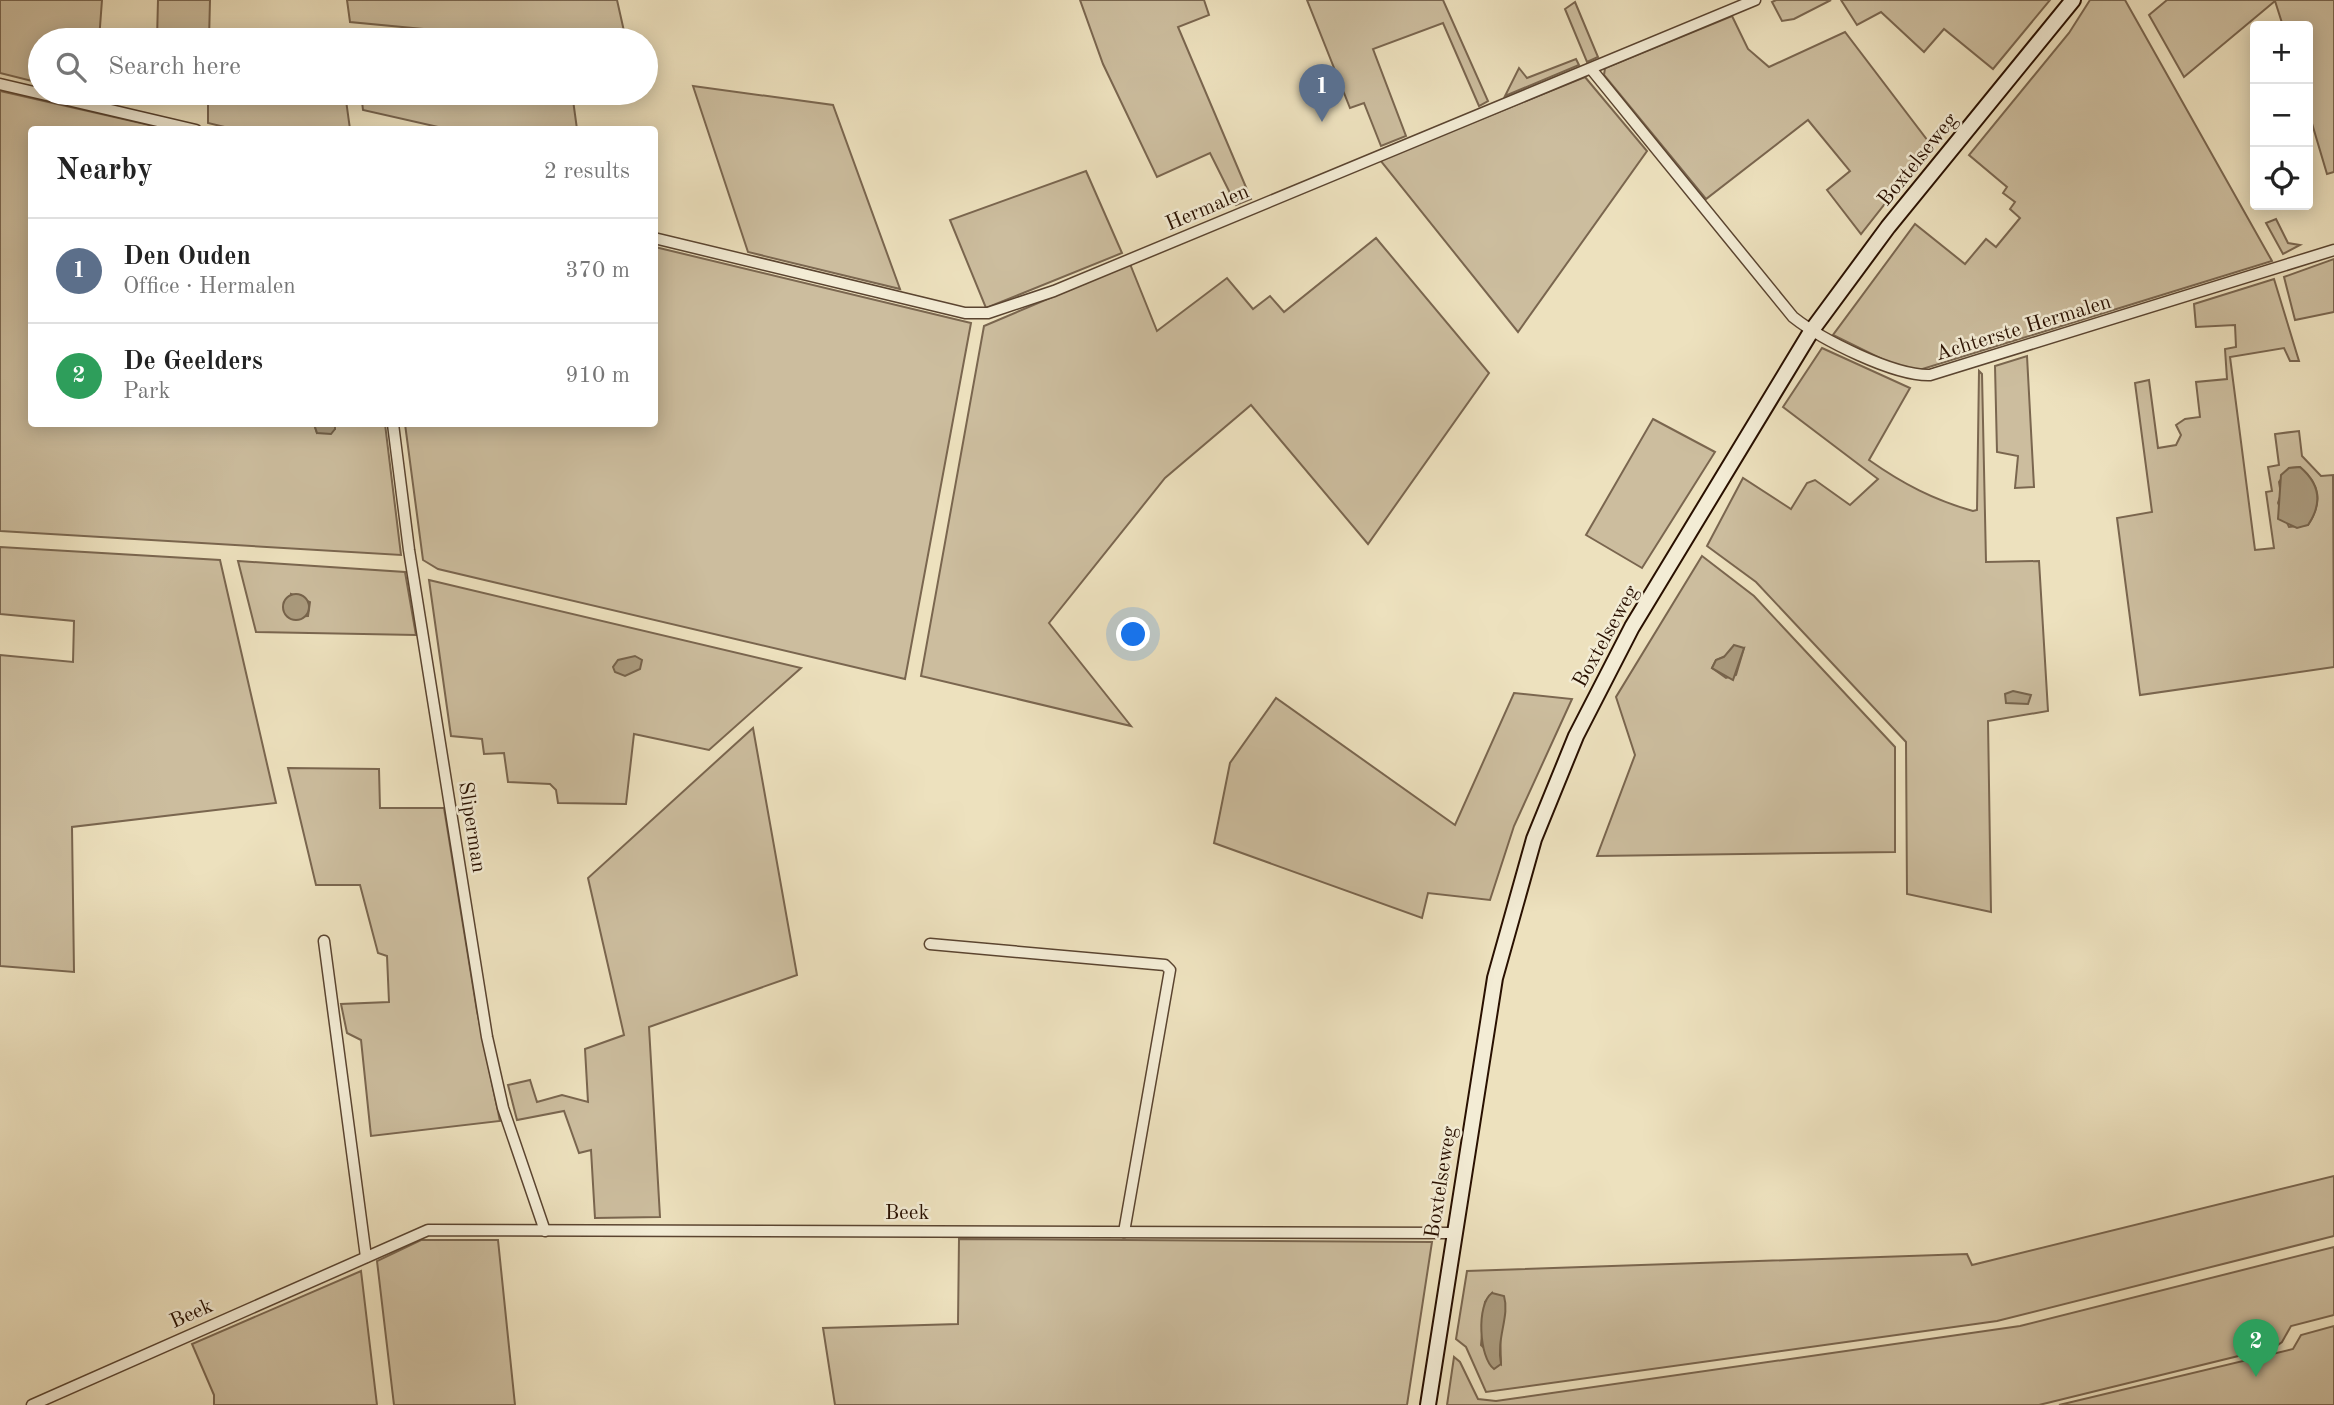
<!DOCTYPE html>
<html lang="en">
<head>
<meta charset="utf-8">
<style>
	body { margin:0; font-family:"Old Standard TT",serif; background:#f2f2f2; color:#222 }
	.controls { position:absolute; right:21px; top:21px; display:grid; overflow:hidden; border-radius:7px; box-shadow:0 4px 18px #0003 }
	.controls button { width:63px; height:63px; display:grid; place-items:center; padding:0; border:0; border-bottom:2px solid #e0e0e0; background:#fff; color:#222; font:35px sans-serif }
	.you { position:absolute; left:1134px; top:635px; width:24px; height:24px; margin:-18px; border:5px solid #fff; border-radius:50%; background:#1a73e8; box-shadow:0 0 0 10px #1a73e833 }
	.badge { display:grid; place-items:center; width:46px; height:46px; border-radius:50%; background:#8f2418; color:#fff; font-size:23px; font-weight:700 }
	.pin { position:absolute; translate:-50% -58px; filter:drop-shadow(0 2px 4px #0008) }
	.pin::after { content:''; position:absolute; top:37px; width:24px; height:21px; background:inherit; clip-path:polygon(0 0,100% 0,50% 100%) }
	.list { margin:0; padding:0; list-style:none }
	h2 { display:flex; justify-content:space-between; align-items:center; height:91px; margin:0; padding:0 28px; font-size:30px }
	h2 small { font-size:23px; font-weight:400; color:#767676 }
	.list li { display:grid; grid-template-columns:46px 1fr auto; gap:21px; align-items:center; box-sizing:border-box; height:105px; padding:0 28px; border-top:2px solid #e0e0e0 }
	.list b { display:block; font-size:26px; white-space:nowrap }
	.list p { margin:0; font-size:23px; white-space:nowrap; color:#767676 }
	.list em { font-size:23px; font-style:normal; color:#767676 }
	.icon { flex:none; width:38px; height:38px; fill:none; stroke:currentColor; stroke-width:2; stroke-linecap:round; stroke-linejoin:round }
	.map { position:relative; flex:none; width:2334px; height:1405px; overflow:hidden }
	.search { position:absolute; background:#fff; box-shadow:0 4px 18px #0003; left:28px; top:28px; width:630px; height:77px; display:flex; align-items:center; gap:18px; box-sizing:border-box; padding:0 24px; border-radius:38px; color:#767676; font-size:26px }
	.panel { position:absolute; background:#fff; box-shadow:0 4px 18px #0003; left:28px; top:126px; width:630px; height:301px; border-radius:7px }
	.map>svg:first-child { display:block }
</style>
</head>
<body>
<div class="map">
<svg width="2334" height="1405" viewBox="0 0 2334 1405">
	<rect width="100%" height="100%" fill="#ede1be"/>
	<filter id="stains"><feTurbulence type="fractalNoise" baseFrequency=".00286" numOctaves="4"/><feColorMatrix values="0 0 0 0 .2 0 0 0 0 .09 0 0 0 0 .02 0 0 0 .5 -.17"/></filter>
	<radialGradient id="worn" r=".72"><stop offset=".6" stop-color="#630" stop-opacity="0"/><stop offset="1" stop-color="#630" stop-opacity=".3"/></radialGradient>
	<g fill="#ccbd9e" stroke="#7a664f" stroke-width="2" fill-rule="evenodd">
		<polygon points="0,0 102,0 99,40 40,40 40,83 0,73"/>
		<polygon points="158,0 210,0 209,40 157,40"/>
		<polygon points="347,0 617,0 626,40 540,40 350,22"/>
		<polygon points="1080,0 1204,0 1209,15 1178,27 1251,199 1236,205 1210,153 1157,177 1103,64"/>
		<polygon points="1307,0 1443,0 1488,101 1479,106 1443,23 1373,49 1406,136 1381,146 1364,103 1350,108"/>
		<polygon points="1776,0 1831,0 1794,19 1782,21 1772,2"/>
		<polygon points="1841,0 2050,0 1993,69 1944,29 1924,52 1881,12 1857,25"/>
		<polygon points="2090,0 2125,0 2272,261 1916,371 1894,365 1833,335 1915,224 1965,264 1986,239 1996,247 2020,218 2010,209 2015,202 2003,193 2007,187 1969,155 2069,33"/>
		<polygon points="2167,0 2334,0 2334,172 2327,174 2308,110 2308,26 2283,26 2275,1 2184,77 2149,15"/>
		<polygon points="1575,2 1598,57 1587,62 1565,9"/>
		<polygon points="1732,16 1748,49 1769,67 1845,32 1931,145 1861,234 1827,190 1850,171 1808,120 1706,199 1604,75 1605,68"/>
		<polygon points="1576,59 1579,65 1505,96 1519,68 1527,78"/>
		<polygon points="1585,77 1647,151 1518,332 1380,160"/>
		<polygon points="693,86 833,105 900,289 748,252"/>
		<polygon points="0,91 167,129 32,130 32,424 314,424 317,433 335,429 335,424 385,424 401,555 0,531"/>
		<polygon points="208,93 345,93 350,129 237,130 208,123"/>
		<polygon points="361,93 527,93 573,100 577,129 447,129 363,110"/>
		<polygon points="1086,171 1122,253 986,308 950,220"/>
		<polygon points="2276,219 2288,243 2300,245 2283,254 2266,223"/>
		<polygon points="1376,238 1489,373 1368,544 1251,405 1165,478 1049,623 1131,726 921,676 984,326 1130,264 1157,331 1227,278 1253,309 1270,296 1284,312"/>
		<polygon points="655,247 971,323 905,679 493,582 438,569 423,560 405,424 654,424"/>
		<polygon points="2334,259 2334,312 2295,320 2284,277"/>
		<path d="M2274 279 2299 361H2290L2284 348 2230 357 2255 550 2274 548 2266 492 2272 491 2268 467 2279 465 2275 434 2299 431 2302 456 2321 476 2333 475 2334 667 2140 695 2117 518 2152 512 2135 383 2149 380 2158 448 2176 445 2181 435 2176 425 2185 419 2200 417 2196 382 2227 379 2225 349 2236 347 2235 325 2196 327 2194 304ZM2300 467C2320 484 2323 502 2308 525L2289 527 2278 503 2281 494 2279 482 2289 468Z"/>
		<path d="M1822 348 1910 388 1869 460C1903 484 1934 500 1973 511L1977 510 1979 371 1982 374 1986 562 2039 561 2048 711 1988 721 1991 912 1907 894 1906 742 1756 582 1707 546 1743 478 1791 509 1807 483 1815 480 1850 505 1878 479 1783 407Z"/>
		<polygon points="2027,356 2034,487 2015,488 2018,456 1997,452 1995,366"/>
		<polygon points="1653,419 1715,452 1642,568 1586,535"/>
		<polygon points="0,547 220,560 276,803 72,827 74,972 0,966 0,655 73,662 74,621 0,614"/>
		<path d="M1702 556 1754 596 1895 747V852L1597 856 1635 755 1616 697ZM1744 648 1736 675 1726 678 1712 668 1716 660Z"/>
		<path d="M238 561 405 572 416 635 256 632ZM291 594 310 602 308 616 288 617Z"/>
		<polygon points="429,580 801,668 709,750 634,734 626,804 558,803 556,790 550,784 508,782 504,753 484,754 482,739 451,736"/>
		<polygon points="1514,693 1572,699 1514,826 1490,900 1428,893 1422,918 1214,843 1230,763 1276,698 1455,825"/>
		<polygon points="753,728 797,975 649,1027 660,1217 595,1218 591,1150 579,1153 564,1111 517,1120 508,1085 530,1080 537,1102 562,1095 588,1102 585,1049 624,1035 588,878"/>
		<polygon points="288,768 379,769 380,808 444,808 477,1011 500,1121 371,1136 361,1040 347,1033 341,1004 389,1002 387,956 378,953 360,885 316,885"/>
		<path d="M2334 1176V1236L1997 1321 1486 1392 1466 1347 1456 1339 1467 1271 1967 1254 1972 1265ZM1492 1293 1500 1331 1501 1364 1481 1345 1485 1302Z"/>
		<polygon points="959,1239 1432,1242 1407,1405 835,1405 823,1328 958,1324"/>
		<polygon points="421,1240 498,1240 515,1405 394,1405 377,1261"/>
		<polygon points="2334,1247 2334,1315 2291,1326 2282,1342 2275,1347 2039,1405 1447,1405 1454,1357 1460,1362 1478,1399 1496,1401 2020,1326"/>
		<polygon points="361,1271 377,1405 214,1405 214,1395 192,1344"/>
		<polygon points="2334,1326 2334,1405 2059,1405 2293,1349 2301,1335"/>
	</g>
	<g fill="#aa9a7d" stroke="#76634b" stroke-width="2">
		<polygon points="314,424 335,424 335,429 331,434 317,433"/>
		<path d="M2300 467C2320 484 2323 503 2308 525L2297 528 2278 519 2281 475 2289 468Z"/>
		<circle cx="296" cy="607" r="13"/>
		<polygon points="1734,645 1744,648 1733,680 1712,668 1716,660 1724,657"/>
		<polygon points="635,656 642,660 640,669 625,676 615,672 613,667 618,660"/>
		<polygon points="2013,691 2031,695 2028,704 2006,703 2005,694"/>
		<path d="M1492 1293 1504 1296C1510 1316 1496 1338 1501 1364L1494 1369C1479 1358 1476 1304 1492 1293Z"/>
	</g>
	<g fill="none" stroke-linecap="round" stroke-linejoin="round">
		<g stroke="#5a4430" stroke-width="13">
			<g id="street">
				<path d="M1592 70 1793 317C1822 340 1894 376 1930 375L2334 250"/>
				<polyline points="0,84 196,130"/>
				<polyline points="654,238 965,313 988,313 1054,291 1755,0"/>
				<polyline points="393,424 409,550 487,1037 503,1108 545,1231"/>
				<polyline points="324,941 366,1257"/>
				<polyline points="930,944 1165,965 1170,970 1124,1232"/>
				<polyline points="32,1405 428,1230 1454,1233"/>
			</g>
		</g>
		<g stroke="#291000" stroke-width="18">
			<polyline id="secondary" points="1428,1405 1495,978 1534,839 1576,736 1632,627 1812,330 1888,227 2073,0"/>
		</g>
		<use href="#street" stroke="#f3ecd5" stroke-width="10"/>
		<use href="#secondary" stroke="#f3ecd5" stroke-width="14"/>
	</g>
	<g text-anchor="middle" stroke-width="5" stroke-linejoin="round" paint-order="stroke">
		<g font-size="21" fill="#291000" stroke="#f3ecd5">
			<text transform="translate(1917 159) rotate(-51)" y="7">Boxtelseweg</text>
			<text transform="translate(1207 207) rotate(-23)" y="7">Hermalen</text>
			<text transform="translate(2023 327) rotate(-17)" y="7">Achterste Hermalen</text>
			<text transform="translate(1605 636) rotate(-61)" y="7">Boxtelseweg</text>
			<text transform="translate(473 827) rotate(81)" y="7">Sliperman</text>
			<text transform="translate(1440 1182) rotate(-81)" y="7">Boxtelseweg</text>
			<text x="907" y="1219">Beek</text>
			<text transform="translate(191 1313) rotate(-24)" y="7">Beek</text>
		</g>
	</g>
	<rect width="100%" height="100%" filter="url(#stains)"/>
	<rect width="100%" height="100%" fill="url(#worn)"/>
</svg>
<div class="controls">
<button>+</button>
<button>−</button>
<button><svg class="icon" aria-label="locate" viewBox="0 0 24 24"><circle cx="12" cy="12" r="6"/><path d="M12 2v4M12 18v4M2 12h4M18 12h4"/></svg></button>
</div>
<div class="you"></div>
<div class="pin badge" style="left:1322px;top:122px;background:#5c6f8a">1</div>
<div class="pin badge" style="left:2256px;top:1377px;background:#2e9e5b">2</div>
<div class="search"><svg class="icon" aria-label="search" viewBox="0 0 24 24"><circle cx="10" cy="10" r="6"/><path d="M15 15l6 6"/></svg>Search here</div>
<section class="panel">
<h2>Nearby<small>2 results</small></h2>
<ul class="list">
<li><span class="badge" style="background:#5c6f8a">1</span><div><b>Den Ouden</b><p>Office · Hermalen</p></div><em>370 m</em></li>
<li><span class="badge" style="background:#2e9e5b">2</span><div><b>De Geelders</b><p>Park</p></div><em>910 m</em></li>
</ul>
</section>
</div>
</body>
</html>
